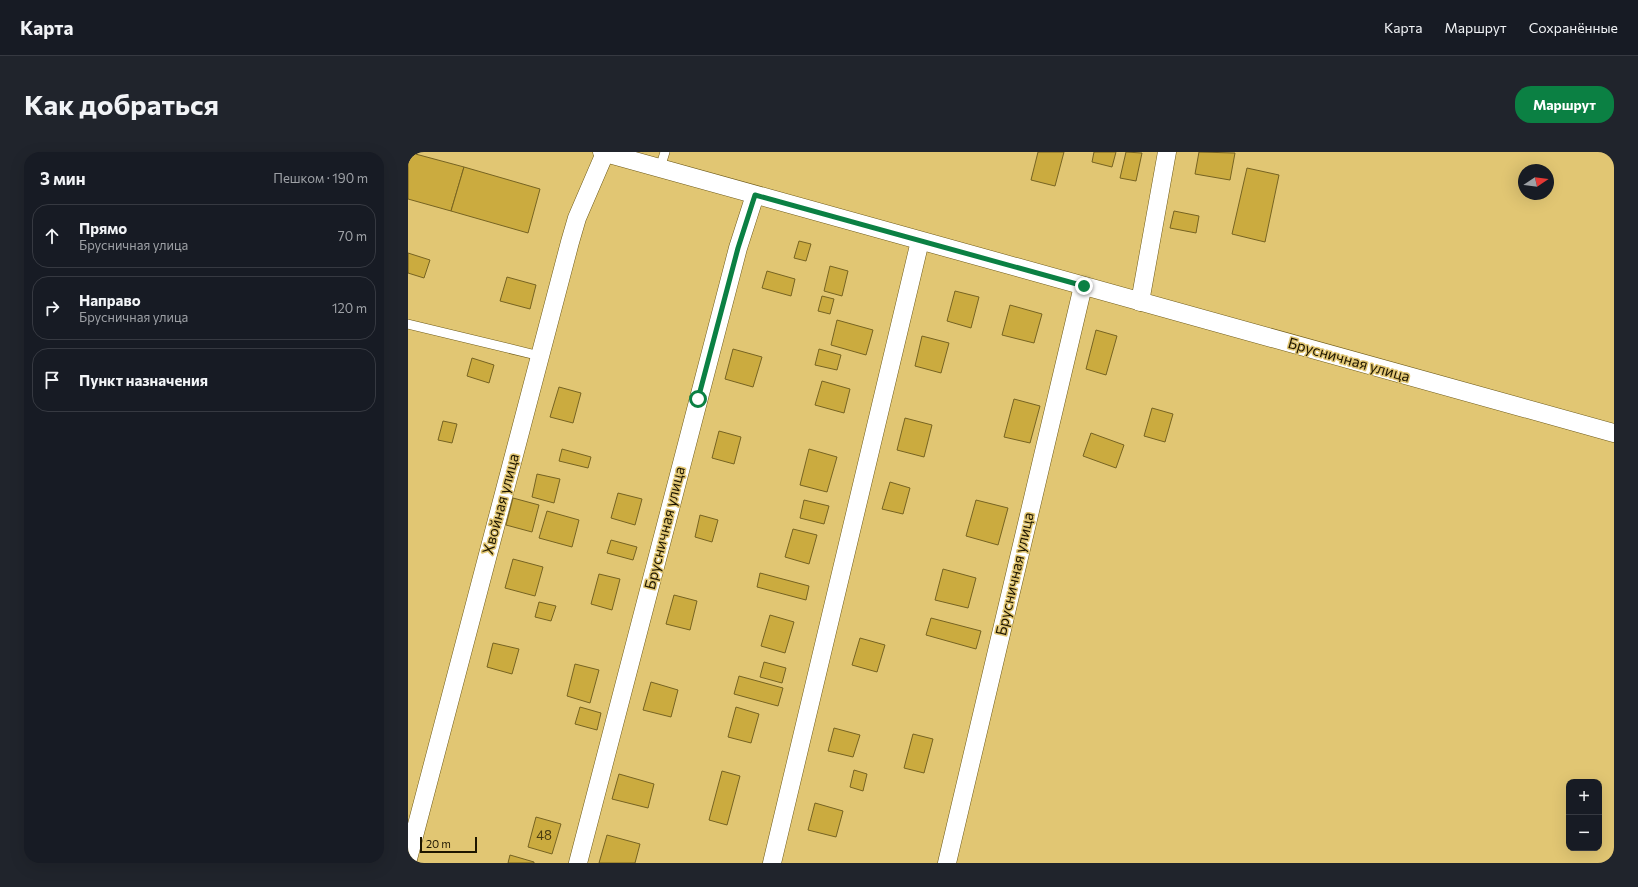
<!DOCTYPE html>
<html lang="ru">
<head>
<meta charset="utf-8">
<style>
	body { margin:0; font-family:Commissioner,sans-serif; background:#20242c; color:#f1f3f6 }
	.controls { position:absolute; right:12px; bottom:12px; display:grid; overflow:hidden; border-radius:8px; box-shadow:0 4px 16px #0002 }
	.controls button { width:36px; height:36px; display:grid; place-items:center; padding:0; border:0; border-bottom:1px solid #363941; background:#171b24; color:#f1f3f6; font:20px sans-serif }
	.compass { position:absolute; left:1110px; top:12px; width:36px; height:36px; border-radius:50%; background:#171b24; box-shadow:0 4px 16px #0002; rotate:77deg }
	.scale { position:absolute; left:12px; bottom:10px; width:57px; box-sizing:border-box; padding-left:4px; border:2px solid #1e1600; border-top:0; font-size:11px; line-height:14px; white-space:nowrap; color:#1e1600; -webkit-text-stroke:3px #e1c673; paint-order:stroke }
	.stop { position:absolute; width:12px; height:12px; margin:-9px; border:3px solid #0b8043; border-radius:50%; background:#fff }
	.stop.end { background:#0b8043; border-color:#fff; box-shadow:0 1px 4px #0008 }
	.list { margin:0; padding:0; list-style:none }
	h2 { display:flex; justify-content:space-between; align-items:center; height:52px; margin:0; padding:0 16px; font-size:17px }
	h2 small { font-size:13px; font-weight:400; color:#9ea1a6 }
	.list li { display:grid; grid-template-columns:26px 1fr auto; gap:12px; align-items:center; box-sizing:border-box; height:64px; margin:0 8px 8px; padding:0 8px; border:1px solid #363941; border-radius:16px }
	.list b { display:block; font-size:15px; white-space:nowrap }
	.list p { margin:0; font-size:13px; white-space:nowrap; color:#9ea1a6 }
	.list em { font-size:13px; font-style:normal; color:#9ea1a6 }
	.icon { flex:none; width:22px; height:22px; fill:none; stroke:currentColor; stroke-width:2; stroke-linecap:round; stroke-linejoin:round }
	.map { position:relative; flex:none; width:1206px; height:711px; overflow:hidden; border-radius:16px }
	header { display:flex; align-items:center; gap:24px; box-sizing:border-box; height:56px; padding:0 20px; background:#171b24; border-bottom:1px solid #363941 }
	header strong { font-size:19px }
	nav { display:flex; gap:22px; margin-inline-start:auto; font-size:14px }
	.intro { display:flex; align-items:center; justify-content:space-between; box-sizing:border-box; height:96px; padding:0 24px }
	h1 { margin:0; font-size:28px }
	.button { padding:10px 18px; border-radius:16px; background:#0b8043; color:#fff; font-size:14px; font-weight:700 }
	main { display:flex; gap:24px; padding:0 24px }
	aside { flex:1; background:#171b24; border-radius:16px; box-shadow:0 4px 16px #0002 }
	.map>svg:first-child { display:block }
</style>
</head>
<body>
<header>
<strong>Карта</strong>
<nav><a>Карта</a><a>Маршрут</a><a>Сохранённые</a></nav>
</header>
<div class="intro"><h1>Как добраться</h1><a class="button">Маршрут</a></div>
<main>
<aside>
<h2>3 мин<small>Пешком · 190 m</small></h2>
<ul class="list">
<li><svg class="icon" aria-label="ahead" viewBox="0 0 24 24"><path d="M12 20V5M6 11l6-6 6 6"/></svg><div><b>Прямо</b><p>Брусничная улица</p></div><em>70 m</em></li>
<li><svg class="icon" aria-label="right" viewBox="0 0 24 24"><path d="M7 20v-9h11M14 6l5 5-5 5"/></svg><div><b>Направо</b><p>Брусничная улица</p></div><em>120 m</em></li>
<li><svg class="icon" aria-label="arrive" viewBox="0 0 24 24"><path d="M6 21V4h12l-3 4 3 4H6"/></svg><div><b>Пункт назначения</b></div></li>
</ul>
</aside>
<div class="map">
<svg width="1206" height="711" viewBox="0 0 1206 711">
	<rect width="100%" height="100%" fill="#e1c673"/>
	<g fill="#cbab3f" stroke="#766322">
		<polygon points="0,0 56,15 43,59 0,47"/>
		<polygon points="630,0 656,0 647,34 623,28"/>
		<polygon points="686,0 708,0 704,15 684,10"/>
		<polygon points="718,0 734,1 728,29 712,26"/>
		<polygon points="791,0 827,1 822,28 787,22"/>
		<polygon points="56,15 132,37 120,81 43,59"/>
		<polygon points="839,16 871,23 857,90 824,82"/>
		<polygon points="766,59 791,64 788,81 762,76"/>
		<polygon points="391,89 403,92 398,109 386,106"/>
		<polygon points="0,101 22,108 16,126 0,121"/>
		<polygon points="422,114 440,119 434,144 416,139"/>
		<polygon points="359,119 387,127 383,144 354,136"/>
		<polygon points="99,125 128,133 122,157 92,149"/>
		<polygon points="547,139 571,145 563,176 539,169"/>
		<polygon points="414,144 426,147 422,162 410,159"/>
		<polygon points="602,153 634,162 626,191 594,183"/>
		<polygon points="429,168 465,178 458,203 423,193"/>
		<polygon points="688,178 709,184 698,223 678,217"/>
		<polygon points="514,184 541,191 533,221 507,214"/>
		<polygon points="325,197 354,205 345,235 317,227"/>
		<polygon points="411,197 433,203 429,218 407,213"/>
		<polygon points="64,206 86,213 81,231 59,224"/>
		<polygon points="414,229 442,237 436,261 407,253"/>
		<polygon points="151,235 173,241 165,271 142,265"/>
		<polygon points="606,247 632,254 622,291 596,285"/>
		<polygon points="744,256 765,262 757,290 736,284"/>
		<polygon points="497,266 524,273 516,305 489,298"/>
		<polygon points="35,269 49,272 44,291 30,288"/>
		<polygon points="311,279 333,285 326,312 304,306"/>
		<polygon points="683,281 716,293 708,316 675,304"/>
		<polygon points="154,297 183,305 180,316 151,309"/>
		<polygon points="401,297 429,305 419,340 392,333"/>
		<polygon points="129,322 152,327 146,351 124,345"/>
		<polygon points="482,330 502,336 495,362 474,357"/>
		<polygon points="210,341 234,347 227,373 203,366"/>
		<polygon points="105,346 131,353 124,380 98,373"/>
		<polygon points="396,348 421,354 416,372 392,366"/>
		<polygon points="568,348 600,356 590,393 558,384"/>
		<polygon points="139,359 171,368 164,395 131,386"/>
		<polygon points="292,363 310,368 304,390 287,385"/>
		<polygon points="385,377 409,383 401,412 377,405"/>
		<polygon points="203,388 229,395 225,408 199,401"/>
		<polygon points="105,407 135,415 127,444 97,436"/>
		<polygon points="535,417 568,426 560,456 527,448"/>
		<polygon points="352,421 401,434 398,448 349,435"/>
		<polygon points="191,422 212,427 204,458 183,452"/>
		<polygon points="266,443 289,449 282,478 258,472"/>
		<polygon points="131,450 148,454 143,469 127,465"/>
		<polygon points="362,463 386,470 377,501 353,494"/>
		<polygon points="523,466 573,479 568,497 518,483"/>
		<polygon points="452,486 477,493 469,520 444,513"/>
		<polygon points="85,491 111,497 104,522 79,515"/>
		<polygon points="356,510 378,516 374,531 352,525"/>
		<polygon points="167,512 191,518 182,551 159,544"/>
		<polygon points="331,524 375,536 370,554 326,542"/>
		<polygon points="243,530 270,538 263,565 235,558"/>
		<polygon points="172,555 193,561 189,578 167,572"/>
		<polygon points="328,555 351,562 343,591 320,585"/>
		<polygon points="426,576 452,583 445,605 420,599"/>
		<polygon points="505,582 525,587 516,621 496,616"/>
		<polygon points="446,618 459,622 455,639 442,635"/>
		<polygon points="314,619 332,624 319,673 301,668"/>
		<polygon points="211,622 246,632 240,656 204,647"/>
		<polygon points="407,651 435,659 428,685 400,678"/>
		<polygon points="128,665 153,672 144,702 120,695"/>
		<polygon points="199,683 232,692 227,711 191,711"/>
		<polygon points="102,703 126,710 126,711 100,711"/>
	</g>
	<g fill="none" stroke-linecap="round" stroke-linejoin="round">
		<g stroke="#6e5a18" stroke-width="10">
			<g id="service">
				<polyline points="252,16 257,0"/>
				<polyline points="0,172 132,204"/>
			</g>
		</g>
		<g stroke="#6e5a18" stroke-width="19">
			<g id="minor">
				<polyline points="194,0 1206,281"/>
				<polyline points="732,150 759,0"/>
				<polyline points="0,707 162,90 169,66 197,1"/>
				<polyline points="170,711 330,96 347,43"/>
				<polyline points="364,711 512,89"/>
				<polyline points="539,711 675,134"/>
			</g>
		</g>
		<use href="#service" stroke="#fff" stroke-width="9"/>
		<use href="#minor" stroke="#fff" stroke-width="18"/>
	</g>
	<g fill="none" stroke-linecap="round" stroke-linejoin="round">
		<polyline stroke="#0b8043" stroke-width="5" points="290,247 330,96 347,43 676,134"/>
	</g>
	<g text-anchor="middle" stroke-width="3" stroke-linejoin="round" paint-order="stroke">
		<g font-size="13" fill="#493b10">
			<text x="136" y="688">48</text>
		</g>
		<g font-size="15" fill="#1e1600" stroke="#e1c673">
			<text transform="translate(941 208) rotate(16)" y="5">Брусничная улица</text>
			<text transform="translate(93 352) rotate(-75)" y="5">Хвойная улица</text>
			<text transform="translate(257 376) rotate(-76)" y="5">Брусничная улица</text>
			<text transform="translate(607 422) rotate(-77)" y="5">Брусничная улица</text>
		</g>
	</g>
</svg>
<div class="controls">
<button>+</button>
<button>−</button>
</div>
<svg class="compass" viewBox="-18 -18 36 36"><path d="M0-13l5 13h-10z" fill="#e53935"/><path d="M0 13l5-13h-10z" fill="#9ea1a6"/></svg>
<div class="scale">20 m</div>
<div class="stop" style="left:290px;top:247px"></div>
<div class="stop end" style="left:676px;top:134px"></div>
</div>
</main>
</body>
</html>
